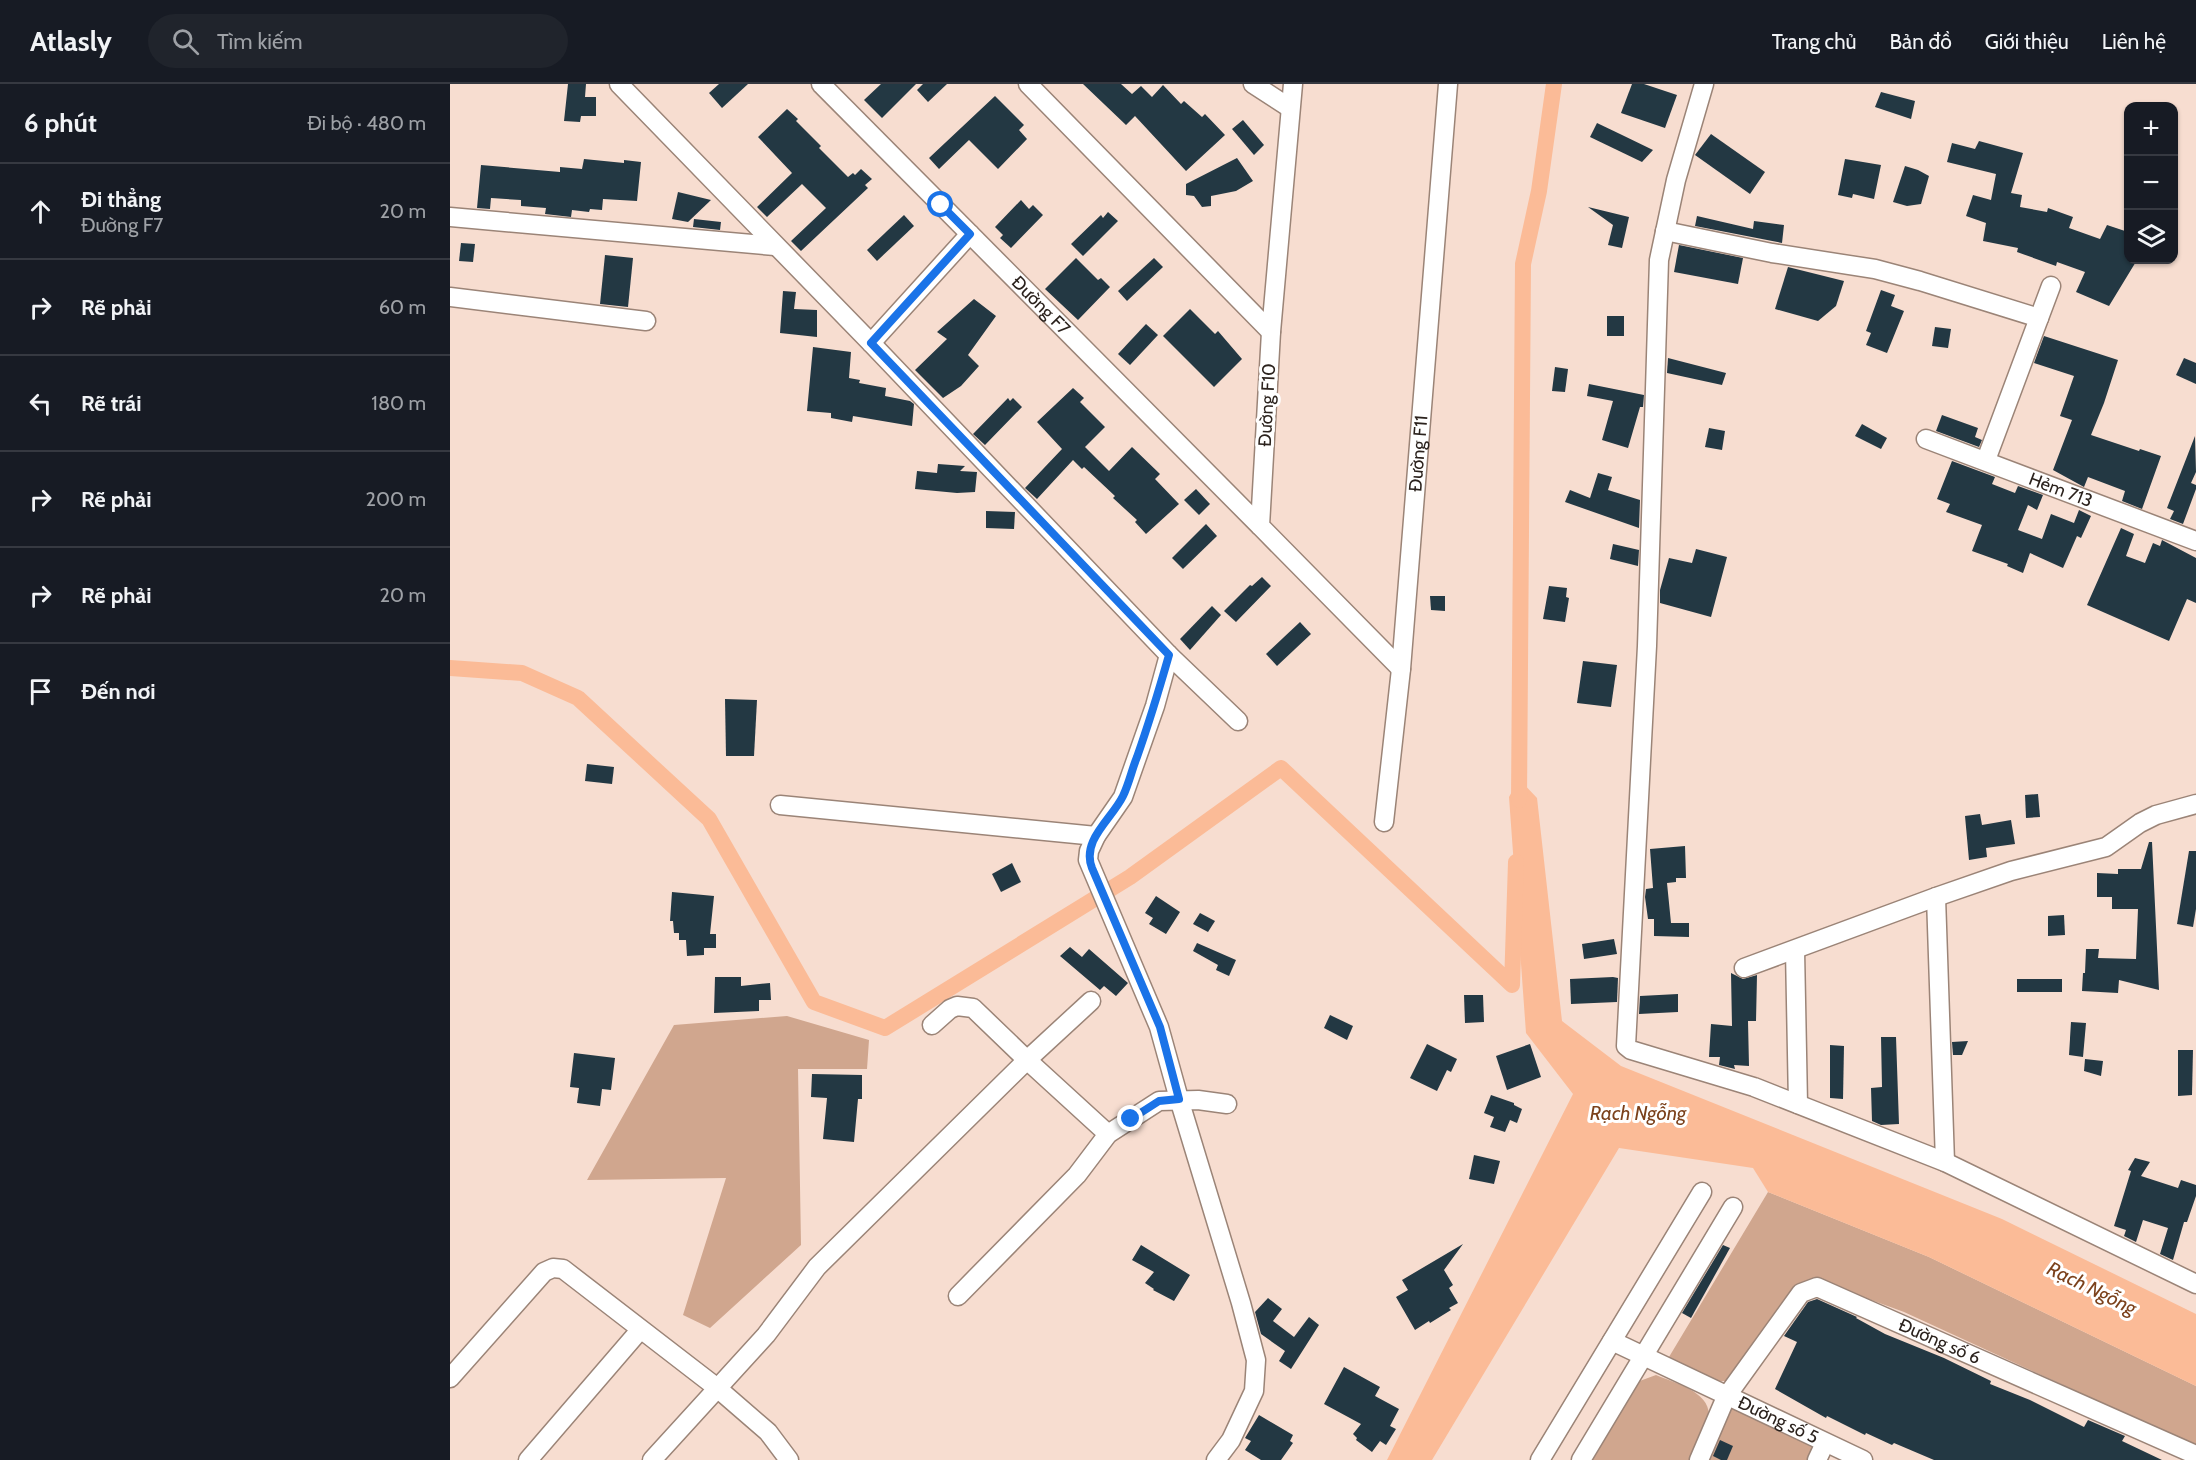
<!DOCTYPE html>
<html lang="vi">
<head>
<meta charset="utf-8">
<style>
	body { margin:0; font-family:Cabin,sans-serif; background:#20242c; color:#f1f3f6 }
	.controls { position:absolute; right:18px; top:18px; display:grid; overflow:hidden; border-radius:12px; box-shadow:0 2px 4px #0004 }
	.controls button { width:54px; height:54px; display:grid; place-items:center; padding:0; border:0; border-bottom:2px solid #363941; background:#171b24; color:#f1f3f6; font:30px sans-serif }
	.stop { position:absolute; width:18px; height:18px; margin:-14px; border:4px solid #1a73e8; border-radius:50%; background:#fff }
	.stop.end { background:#1a73e8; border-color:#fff; box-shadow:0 2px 6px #0008 }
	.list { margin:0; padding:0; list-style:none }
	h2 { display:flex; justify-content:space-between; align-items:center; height:78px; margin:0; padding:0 24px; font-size:26px }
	h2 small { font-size:20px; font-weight:400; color:#9ea1a6 }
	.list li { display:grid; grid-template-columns:39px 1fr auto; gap:18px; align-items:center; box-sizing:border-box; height:96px; padding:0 24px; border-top:2px solid #363941 }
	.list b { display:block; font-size:22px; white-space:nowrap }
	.list p { margin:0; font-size:20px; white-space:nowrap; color:#9ea1a6 }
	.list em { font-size:20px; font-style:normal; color:#9ea1a6 }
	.icon { flex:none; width:33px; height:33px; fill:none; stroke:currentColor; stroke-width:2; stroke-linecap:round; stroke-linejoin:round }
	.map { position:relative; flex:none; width:1746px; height:1376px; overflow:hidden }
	header { display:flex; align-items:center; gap:36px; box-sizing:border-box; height:84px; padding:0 30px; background:#171b24; border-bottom:2px solid #363941 }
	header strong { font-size:28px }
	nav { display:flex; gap:33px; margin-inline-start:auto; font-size:21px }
	.search { width:420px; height:54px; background:#20242c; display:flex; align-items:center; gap:15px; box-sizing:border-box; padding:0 21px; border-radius:33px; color:#9ea1a6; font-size:22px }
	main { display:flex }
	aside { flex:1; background:#171b24 }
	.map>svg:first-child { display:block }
</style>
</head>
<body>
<header>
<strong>Atlasly</strong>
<div class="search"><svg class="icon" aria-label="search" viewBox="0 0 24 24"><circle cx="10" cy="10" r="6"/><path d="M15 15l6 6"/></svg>Tìm kiếm</div>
<nav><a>Trang chủ</a><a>Bản đồ</a><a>Giới thiệu</a><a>Liên hệ</a></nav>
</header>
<main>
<aside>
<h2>6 phút<small>Đi bộ · 480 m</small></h2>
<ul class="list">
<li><svg class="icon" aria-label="ahead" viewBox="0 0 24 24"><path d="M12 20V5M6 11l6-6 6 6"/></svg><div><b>Đi thẳng</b><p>Đường F7</p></div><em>20 m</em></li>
<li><svg class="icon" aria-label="right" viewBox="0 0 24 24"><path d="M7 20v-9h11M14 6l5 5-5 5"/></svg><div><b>Rẽ phải</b></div><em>60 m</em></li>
<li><svg class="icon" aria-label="left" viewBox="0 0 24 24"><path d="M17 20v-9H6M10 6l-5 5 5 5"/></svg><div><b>Rẽ trái</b></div><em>180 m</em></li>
<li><svg class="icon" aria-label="right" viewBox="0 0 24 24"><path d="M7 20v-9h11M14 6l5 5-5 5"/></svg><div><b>Rẽ phải</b></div><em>200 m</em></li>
<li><svg class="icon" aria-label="right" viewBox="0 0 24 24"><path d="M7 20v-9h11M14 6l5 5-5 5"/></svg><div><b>Rẽ phải</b></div><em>20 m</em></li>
<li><svg class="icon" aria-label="arrive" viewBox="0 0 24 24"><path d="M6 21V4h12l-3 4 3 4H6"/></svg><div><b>Đến nơi</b></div></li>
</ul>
</aside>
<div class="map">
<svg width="1746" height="1376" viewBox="0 0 1746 1376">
	<rect width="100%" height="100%" fill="#f7ddd0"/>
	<g fill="#d0a68e">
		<polygon points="337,932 419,956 417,985 348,985 351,1161 260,1244 233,1231 276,1094 137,1096 224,941"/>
		<path d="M1318 1108 1479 1173 1746 1302V1362L1454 1228 1372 1198 1277 1297C1258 1298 1233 1287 1219 1273Z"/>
		<path d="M1206 1291C1224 1299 1259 1307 1259 1331 1259 1343 1248 1364 1244 1376H1138L1187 1298Z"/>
		<polygon points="1283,1324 1360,1360 1364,1368 1361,1376 1253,1376 1275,1327"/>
	</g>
	<polygon fill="#fbbb97" points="1069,695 1087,714 1112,937 1171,982 1552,1135 1746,1230 1746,1302 1479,1173 1318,1108 1303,1084 1169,1064 982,1376 937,1376 1123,1010 1076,949 1059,713"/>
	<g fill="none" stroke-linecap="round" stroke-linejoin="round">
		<g stroke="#fbbb97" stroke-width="16">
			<polyline points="0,584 72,589 128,614 259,735 364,918 435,944 680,793 831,684 1062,901 1066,778"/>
			<polyline points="1069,716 1073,180 1089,107 1104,0"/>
		</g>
	</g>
	<g fill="#233843">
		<polygon points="118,0 136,0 135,13 146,13 146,32 131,32 130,38 114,37"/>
		<polygon points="269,0 298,0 272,24 259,9"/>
		<polygon points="431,0 466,0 432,34 414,16"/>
		<polygon points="473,0 497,0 478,18 467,6"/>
		<polygon points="633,0 671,0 682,10 691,2 702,13 713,1 731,20 734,17 752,33 755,30 775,51 736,87 685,32 676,41"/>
		<polygon points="1182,0 1194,0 1227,11 1215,44 1171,29"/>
		<polygon points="1431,8 1465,17 1461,35 1425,23"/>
		<polygon points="545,12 574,41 569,46 577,55 548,85 519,56 489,85 479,74"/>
		<polygon points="337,25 348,35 346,37 371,62 369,64 398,93 403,89 405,91 411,85 422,95 415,101 418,104 351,167 341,157 376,124 352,100 317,133 307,123 342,89 308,53"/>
		<polygon points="793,36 814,61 804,71 782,45"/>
		<polygon points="1147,39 1170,50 1203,66 1192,78 1140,53"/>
		<polygon points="1261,50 1315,88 1300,110 1245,71"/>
		<polygon points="1529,57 1573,69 1561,109 1572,111 1570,123 1597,128 1598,124 1623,133 1619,144 1650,155 1657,141 1678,148 1678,176 1687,176 1659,222 1626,208 1635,188 1607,178 1606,182 1567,168 1568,164 1533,157 1536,139 1516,132 1523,111 1541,116 1546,90 1497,78 1502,59 1525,65"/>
		<polygon points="787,74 803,97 786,107 761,112 761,122 752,123 744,112 736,111 736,100"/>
		<polygon points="134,75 174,79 174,76 191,78 187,117 153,115 152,126 140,125 139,128 122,126 121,133 95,130 96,124 71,122 71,116 41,114 40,125 27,124 31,81 110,88 110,83 132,85"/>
		<polygon points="1395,75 1431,81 1424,115 1403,110 1402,114 1388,111"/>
		<polygon points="1455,82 1468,86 1479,92 1471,120 1457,122 1443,118"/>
		<polygon points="228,108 261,116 238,138 222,135"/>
		<polygon points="571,116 579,125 583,121 593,131 561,164 550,154 553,151 545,143"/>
		<polygon points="1138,123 1179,133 1172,164 1158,161 1163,141"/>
		<polygon points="658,128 668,137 633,172 621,160 651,131 653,134"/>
		<polygon points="454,131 464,142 427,177 417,166"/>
		<polygon points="1247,132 1303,145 1304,137 1334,141 1332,159 1245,142"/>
		<polygon points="244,135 271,138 270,146 243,143"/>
		<polygon points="11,159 25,160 23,178 9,177"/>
		<polygon points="1229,161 1293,174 1288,200 1224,188"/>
		<polygon points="155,171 183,174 178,223 150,220"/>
		<polygon points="626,174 648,196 651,194 660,203 628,236 595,205"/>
		<polygon points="704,174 713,183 677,217 668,207"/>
		<polygon points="1338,183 1394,197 1386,222 1368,237 1325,225"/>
		<polygon points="1431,206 1445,211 1441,222 1454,227 1437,269 1416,261 1421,249 1416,247"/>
		<polygon points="333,207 346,208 344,225 367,226 367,253 330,249"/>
		<polygon points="524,215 546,232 518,271 529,282 511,302 493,314 465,286 497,255 487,248"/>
		<polygon points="740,225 765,250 768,247 792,275 764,303 713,252"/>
		<rect x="1157" y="232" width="17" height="20"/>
		<polygon points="696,240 708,251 680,281 668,270"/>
		<polygon points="1485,243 1501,245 1498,264 1482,262"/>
		<polygon points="1594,252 1668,276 1654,319 1641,351 1689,367 1690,365 1711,372 1692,425 1672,417 1675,407 1638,393 1634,403 1603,386 1622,336 1610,332 1624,292 1584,279"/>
		<polygon points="363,263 401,268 399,294 410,296 409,299 436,304 435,312 460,317 464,320 462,342 403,332 402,338 381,334 381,329 357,327"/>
		<polygon points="1218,274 1276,289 1272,301 1217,289"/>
		<polygon points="1734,274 1746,279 1746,300 1726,291"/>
		<polygon points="1105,283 1118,285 1115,308 1102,307"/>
		<polygon points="1139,300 1194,311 1193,323 1190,323 1178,364 1152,356 1163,317 1137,312"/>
		<polygon points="623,304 634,314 630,318 655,343 635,363 659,387 682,363 710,390 705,395 729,420 696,450 685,438 687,436 663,414 665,412 634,383 632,385 623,376 587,415 575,404 612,365 587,338"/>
		<polygon points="558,314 560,317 563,314 572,323 535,361 523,350"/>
		<polygon points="1492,331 1528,344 1525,353 1532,356 1529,363 1486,347"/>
		<polygon points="1412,340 1437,354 1431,365 1405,352"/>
		<polygon points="1259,344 1275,347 1272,366 1255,363"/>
		<polygon points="1745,352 1746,388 1741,399 1746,401 1746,405 1733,440 1720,435 1724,427 1717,424"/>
		<polygon points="1502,377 1545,393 1542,400 1565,409 1568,402 1593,411 1587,426 1578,421 1568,446 1592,455 1601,430 1624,439 1629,426 1641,432 1631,454 1627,452 1613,484 1580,469 1573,489 1557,482 1558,480 1522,467 1532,441 1496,428 1500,420 1487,415"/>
		<polygon points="488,380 515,382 510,387 527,388 525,408 507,409 465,405 467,387 487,389"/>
		<polygon points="1148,389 1162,393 1158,406 1190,416 1189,444 1115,418 1120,406 1140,414"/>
		<polygon points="746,405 760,420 749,431 734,416"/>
		<polygon points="536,427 565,428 564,445 536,444"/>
		<polygon points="756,440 767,452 733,485 722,474"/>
		<polygon points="1671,444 1684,450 1676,472 1695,479 1703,459 1710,462 1712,456 1746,474 1746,519 1737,515 1719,557 1637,521"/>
		<polygon points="1163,460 1189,466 1188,482 1160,475"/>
		<polygon points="1246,465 1277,473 1261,533 1210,519 1210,506 1219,474 1242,479"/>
		<polygon points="812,493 821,502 786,538 774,527 800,501 802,502"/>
		<polygon points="1099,502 1117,504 1116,513 1119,514 1115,538 1093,535"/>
		<polygon points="980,512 995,512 995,527 981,526"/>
		<polygon points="762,522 771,531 740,566 730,555"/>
		<polygon points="850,538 861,550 827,582 816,570"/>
		<polygon points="1133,577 1167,581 1161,623 1127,619"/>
		<polygon points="275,615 307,616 304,672 276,672"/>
		<polygon points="137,680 164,683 162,700 135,697"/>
		<polygon points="1588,710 1590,733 1576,734 1575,711"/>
		<polygon points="1530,730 1532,741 1561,736 1565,760 1536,764 1537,773 1519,776 1515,732"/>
		<polygon points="1699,758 1702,758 1709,906 1669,896 1668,909 1632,907 1633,889 1635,889 1636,865 1649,865 1648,874 1686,875 1688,825 1662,825 1662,813 1647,813 1647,789 1668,790 1668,785 1691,785"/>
		<polygon points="1235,762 1236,794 1226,794 1226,798 1217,799 1221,839 1239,839 1239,853 1204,852 1204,835 1198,835 1195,813 1196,805 1203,804 1200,765"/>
		<polygon points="1739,767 1746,767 1746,825 1743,843 1727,840"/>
		<polygon points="562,779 571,798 551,808 542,790"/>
		<polygon points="222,808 264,812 260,850 266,850 266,864 254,864 254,871 237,872 236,856 229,856 229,849 224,849 223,837 220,837"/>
		<polygon points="706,812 730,828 716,850 699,840 703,834 695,829"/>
		<polygon points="750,829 765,837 758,848 743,840"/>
		<polygon points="1614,831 1615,851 1598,852 1598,832"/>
		<polygon points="1164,855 1167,870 1134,875 1132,860"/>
		<polygon points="747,859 786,876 779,892 766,886 768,881 743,867"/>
		<polygon points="620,863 632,873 639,865 678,899 666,912 654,902 650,906 610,872"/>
		<polygon points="1281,889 1293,895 1307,891 1306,937 1298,937 1299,982 1284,981 1285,985 1269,981 1270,973 1259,973 1261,940 1282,942"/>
		<polygon points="265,893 291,893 291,902 320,899 321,916 309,916 309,927 264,929"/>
		<polygon points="1163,893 1168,894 1167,918 1121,920 1120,895"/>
		<rect x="1567" y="895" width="45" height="13"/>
		<polygon points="1228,910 1228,928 1189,930 1190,912"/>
		<polygon points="1014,911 1033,911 1034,938 1015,939"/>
		<polygon points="880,931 903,942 897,956 874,944"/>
		<polygon points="1621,938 1636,939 1633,973 1619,971"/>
		<polygon points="1431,953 1446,953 1449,1040 1431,1041 1422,1037 1421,1004 1432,1003"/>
		<polygon points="1518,957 1512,971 1503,971 1502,958"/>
		<polygon points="977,960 1007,975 1001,988 997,986 987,1007 960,994"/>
		<polygon points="1080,960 1091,993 1057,1006 1046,972"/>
		<polygon points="1380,961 1394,962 1393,1015 1380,1014"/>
		<polygon points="1728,966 1743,966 1742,1011 1728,1012"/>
		<polygon points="124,969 165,974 161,1006 152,1005 150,1022 127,1019 129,1004 120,1003"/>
		<polygon points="1635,975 1653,977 1651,992 1634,987"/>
		<polygon points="362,990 412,991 412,1015 408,1015 404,1058 373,1055 377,1014 361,1013"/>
		<polygon points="1041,1011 1064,1019 1064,1021 1072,1025 1067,1039 1060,1036 1055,1048 1040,1043 1044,1033 1034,1029"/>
		<polygon points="1024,1071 1050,1077 1044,1100 1019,1095"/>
		<polygon points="1685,1074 1700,1078 1691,1092 1728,1104 1731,1096 1746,1101 1746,1112 1737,1138 1734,1138 1723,1176 1710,1170 1718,1144 1693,1136 1686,1158 1674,1152 1676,1146 1664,1142 1681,1087 1678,1086"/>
		<polygon points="1013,1160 994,1186 1003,1201 999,1204 1008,1219 999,1224 1001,1226 980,1239 979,1237 965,1246 946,1213 958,1206 952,1196"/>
		<polygon points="691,1161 740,1191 724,1217 703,1206 704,1205 695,1199 704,1188 682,1176"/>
		<polygon points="1273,1161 1280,1164 1241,1234 1232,1229"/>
		<polygon points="818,1214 832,1225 823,1237 844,1253 859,1233 869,1241 841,1285 829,1277 835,1267 811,1250 805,1228"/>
		<polygon points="1367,1215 1407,1233 1406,1234 1435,1250 1494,1274 1541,1297 1540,1300 1580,1316 1634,1343 1638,1336 1675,1352 1672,1357 1712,1376 1484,1376 1444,1359 1442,1361 1416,1349 1415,1351 1377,1332 1376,1334 1325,1305 1347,1258 1334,1252 1358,1218"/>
		<polygon points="894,1283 930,1303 925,1312 949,1325 940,1342 946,1345 936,1361 930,1357 922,1368 906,1356 907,1354 903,1350 911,1340 874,1320"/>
		<polygon points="809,1331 843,1351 840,1357 843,1359 831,1376 811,1376 795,1366 801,1357 795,1354"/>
		<polygon points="1270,1356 1283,1362 1277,1376 1271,1376 1263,1372"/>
	</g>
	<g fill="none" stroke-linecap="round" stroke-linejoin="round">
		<g stroke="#9b8477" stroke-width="21">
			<g id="minor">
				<polyline points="169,0 421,259 719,571 788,637"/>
				<path id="s1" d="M371 0 810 442"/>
				<polyline points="578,0 821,248"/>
				<polyline points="803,0 840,24"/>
				<polyline points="843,0 821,248 810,442 951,585"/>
				<polyline points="1254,0 1226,96 1209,176 1197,562 1176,962 1181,966 1304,1003 1495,1078 1746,1200"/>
				<polyline points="0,133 325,162"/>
				<polyline points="1215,147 1322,169 1425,185 1470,197 1589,234 1536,376"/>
				<polyline points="0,213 196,237"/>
				<polyline points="1589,234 1601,202"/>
				<polyline points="421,259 520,150"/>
				<path id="s2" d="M1476 355 1746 457"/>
				<polyline points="719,571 705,622 673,713 646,752 639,767 638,776 709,943 729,1015 791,1219 806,1276 804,1307 781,1356 766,1376"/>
				<polyline points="330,721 646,752"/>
				<path id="s3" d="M934 738 951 585 998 0"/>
				<polyline points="1486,813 1495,1078"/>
				<polyline points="1345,866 1348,1020"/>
				<polyline points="1294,884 1486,813 1561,787 1656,763 1690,739 1706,731 1746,720"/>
				<polyline points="482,941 500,925 507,922 523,924 577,976 658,1050"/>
				<polyline points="508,1212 627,1091 658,1050 709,1017 748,1016 777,1020"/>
				<path id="s4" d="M1162 1257 1413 1376"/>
				<polyline points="0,1294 94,1188 103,1184 113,1185 266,1303 318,1348 339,1376"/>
				<polyline points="78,1376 190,1246"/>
				<polyline points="202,1376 316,1251 367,1183 577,976 641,917"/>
				<polyline points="1090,1376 1252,1108"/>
				<polyline points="1131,1376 1283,1123"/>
				<path id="s5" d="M1249 1376 1276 1313 1351 1209 1367 1203 1746 1371"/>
				<polyline points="1367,1376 1375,1359"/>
			</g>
		</g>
		<use href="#minor" stroke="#fff" stroke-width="18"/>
	</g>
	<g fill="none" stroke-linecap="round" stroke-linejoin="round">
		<path stroke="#1a73e8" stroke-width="8" d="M491 121 520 150 421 259 719 571C709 606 699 639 687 673 682 685 679 700 673 712 662 735 631 756 642 784L710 943 729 1015 709 1017 681 1035"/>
	</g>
	<g text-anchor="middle" stroke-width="6" stroke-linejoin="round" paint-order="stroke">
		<g font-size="18" fill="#2b221d" stroke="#fff">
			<text dy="6" stroke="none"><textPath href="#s1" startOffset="312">Đường F7</textPath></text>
			<text transform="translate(817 321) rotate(-87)" y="6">Đường F10</text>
			<text dy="6" stroke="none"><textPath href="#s3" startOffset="370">Đường F11</textPath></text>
			<text dy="6" stroke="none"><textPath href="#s2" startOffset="144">Hẻm 713</textPath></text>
			<text dy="6" stroke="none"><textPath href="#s5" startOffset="348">Đường số 6</textPath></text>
			<text dy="6" stroke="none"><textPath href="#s4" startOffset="184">Đường số 5</textPath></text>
		</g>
		<g font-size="20" font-style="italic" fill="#7b411b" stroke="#fff">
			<text x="1188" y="1036">Rạch Ngỗng</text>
			<text transform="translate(1642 1204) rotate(26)" y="7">Rạch Ngỗng</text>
		</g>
	</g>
</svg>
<div class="controls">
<button>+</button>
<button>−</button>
<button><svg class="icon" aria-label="layers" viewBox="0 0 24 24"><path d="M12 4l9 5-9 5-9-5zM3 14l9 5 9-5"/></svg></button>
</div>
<div class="stop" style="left:491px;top:121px"></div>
<div class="stop end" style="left:681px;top:1035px"></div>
</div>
</main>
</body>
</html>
